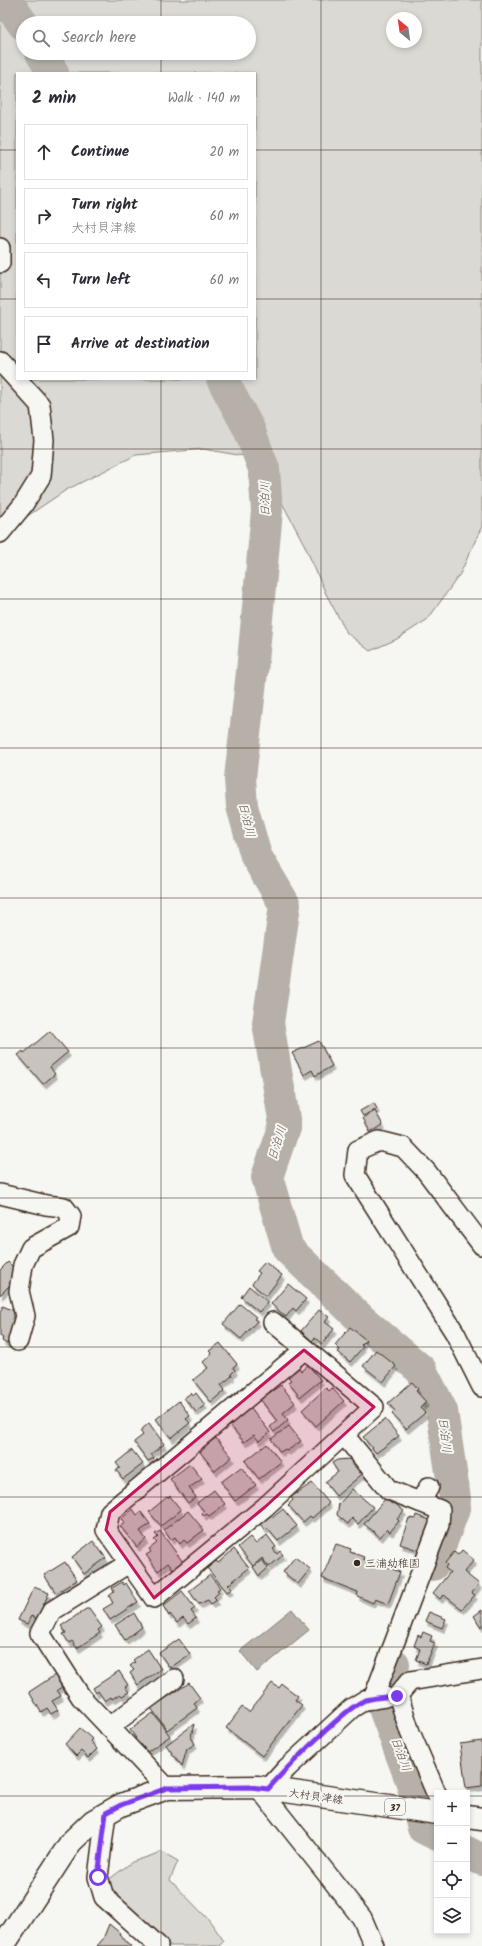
<!DOCTYPE html>
<html lang="en">
<head>
<meta charset="utf-8">
<style>
	body { margin:0; font-family:Kalam,"Klee One",sans-serif; background:#f7f7f7; color:#2b2b33 }
	.controls { position:absolute; right:12px; bottom:12px; display:grid; overflow:hidden; border-radius:0px; box-shadow:0 2px 6px #0003 }
	.controls button { width:36px; height:36px; display:grid; place-items:center; padding:0; border:0; border-bottom:1px solid #e1e1e2; background:#fff; color:#2b2b33; font:20px sans-serif }
	.compass { position:absolute; left:386px; top:12px; width:36px; height:36px; border-radius:50%; background:#fff; box-shadow:0 2px 6px #0003; rotate:331deg }
	.stop { position:absolute; width:12px; height:12px; margin:-9px; border:3px solid #7c3aed; border-radius:50%; background:#fff }
	.stop.end { background:#7c3aed; border-color:#fff; box-shadow:0 1px 4px #0008 }
	.list { margin:0; padding:0; list-style:none }
	h2 { display:flex; justify-content:space-between; align-items:center; height:52px; margin:0; padding:0 16px; font-size:17px }
	h2 small { font-size:13px; font-weight:400; color:#7c7c81 }
	.list li { display:grid; grid-template-columns:26px 1fr auto; gap:12px; align-items:center; box-sizing:border-box; height:56px; margin:0 8px 8px; padding:0 8px; border:1px solid #e1e1e2; border-radius:0px }
	.list b { display:block; font-size:15px; white-space:nowrap }
	.list p { margin:0; font-size:13px; white-space:nowrap; color:#7c7c81 }
	.list em { font-size:13px; font-style:normal; color:#7c7c81 }
	.icon { flex:none; width:22px; height:22px; fill:none; stroke:currentColor; stroke-width:2; stroke-linecap:round; stroke-linejoin:round }
	.map { position:relative; flex:none; width:482px; height:1946px; overflow:hidden }
	.search { position:absolute; background:#fff; box-shadow:0 2px 6px #0003; left:16px; top:16px; width:240px; height:44px; display:flex; align-items:center; gap:10px; box-sizing:border-box; padding:0 14px; border-radius:22px; color:#7c7c81; font-size:15px }
	.panel { position:absolute; background:#fff; box-shadow:0 2px 6px #0003; left:16px; top:72px; width:240px; height:308px; border-radius:0px }
	.map>svg:first-child { display:block }
</style>
</head>
<body>
<div class="map">
<svg width="482" height="1946" viewBox="0 0 482 1946">
	<defs>
		<filter id="shadow"><feDropShadow dx="2.5" dy="4.5" stdDeviation="0" flood-color="#0004"/></filter>
	</defs>
	<rect width="100%" height="100%" fill="#f6f6f2"/>
	<filter id="ink" filterUnits="userSpaceOnUse"><feTurbulence type="fractalNoise" baseFrequency=".025" numOctaves="2"/><feDisplacementMap in="SourceGraphic" scale="8" xChannelSelector="R" yChannelSelector="G"/><feConvolveMatrix kernelMatrix="1 2 1 2 8 2 1 2 1" color-interpolation-filters="sRGB"/></filter>
	<g filter="url(#ink)">
		<g fill="#dad9d3" stroke="#8a8278" fill-rule="evenodd">
			<path d="M0 0H482V526L460 574 428 619 397 639 370 651 347 633 326 594 304 544 273 486 261 459 203 449 136 455 66 490 29 515 0 542ZM392 18H416V42H392ZM23 23H249V53H23ZM17 73H255V379H17Z"/>
			<polygon points="162,1852 178,1861 170,1880 209,1920 224,1941 219,1946 166,1946 103,1884 132,1862"/>
		</g>
		<polygon fill="#b6b0a9" stroke="#857a71" points="292,1609 309,1630 257,1672 240,1651"/>
		<g fill="none" stroke-linecap="round" stroke-linejoin="round">
			<g stroke="#b6b0a9" stroke-width="32">
				<polyline points="6,0 23,24"/>
				<polyline points="41,53 53,73"/>
				<polyline points="222,379 249,429 264,469 267,511 252,672 240,778 242,806 256,856 285,905 268,1023 285,1125 267,1177 288,1249 363,1321 421,1370 442,1411 455,1499 454,1509 433,1565"/>
				<polyline points="394,1664 382,1703 412,1783 423,1828 437,1835"/>
				<polyline points="467,1852 482,1860"/>
			</g>
		</g>
		<g fill="#c8c3be" stroke="#3b2a1e" filter="url(#shadow)">
			<polygon points="50,1031 68,1052 50,1067 55,1074 43,1084 18,1055 23,1051 24,1053"/>
			<polygon points="319,1041 332,1066 315,1076 312,1070 304,1075 292,1053"/>
			<polygon points="374,1103 377,1109 363,1116 360,1111"/>
			<polygon points="375,1111 383,1125 370,1132 363,1118"/>
			<polygon points="8,1262 15,1269 12,1283 0,1295 0,1270"/>
			<polygon points="265,1262 282,1275 266,1296 252,1284 260,1273 257,1271"/>
			<polygon points="288,1284 306,1299 296,1311 293,1308 286,1317 271,1304"/>
			<polygon points="249,1286 268,1302 259,1312 241,1297"/>
			<polygon points="240,1304 256,1317 254,1319 257,1321 241,1339 223,1324"/>
			<polygon points="3,1306 16,1312 15,1326 7,1344 2,1341 3,1338 0,1336 0,1312"/>
			<polygon points="319,1310 329,1317 325,1322 334,1329 322,1344 315,1338 312,1341 301,1331"/>
			<polygon points="350,1327 366,1340 361,1345 363,1347 350,1362 338,1352 340,1350 335,1345"/>
			<polygon points="220,1343 237,1364 233,1367 235,1370 231,1374 232,1376 221,1385 225,1390 211,1402 193,1380 208,1368 203,1362 212,1354 209,1351"/>
			<polygon points="376,1350 396,1366 383,1382 363,1366"/>
			<polygon points="308,1365 321,1380 300,1397 288,1382 291,1380 288,1377 299,1368 301,1371"/>
			<polygon points="412,1382 418,1389 416,1391 426,1402 420,1408 425,1413 406,1429 392,1414 395,1411 388,1403"/>
			<polygon points="281,1385 295,1403 283,1413 288,1420 274,1432 270,1427 277,1421 260,1399"/>
			<polygon points="326,1388 329,1391 332,1388 344,1401 316,1426 302,1410"/>
			<polygon points="191,1393 193,1396 196,1393 205,1405 196,1412 184,1398"/>
			<polygon points="179,1401 190,1416 186,1419 190,1423 171,1438 156,1419"/>
			<polygon points="251,1408 270,1432 259,1441 254,1435 244,1442 229,1424"/>
			<polygon points="385,1419 399,1436 376,1453 363,1437"/>
			<polygon points="149,1423 164,1444 151,1454 154,1458 148,1461 134,1442 143,1435 140,1431"/>
			<polygon points="289,1426 301,1441 287,1451 285,1449 280,1452 271,1439"/>
			<polygon points="216,1438 232,1457 215,1471 200,1452 205,1448 204,1446"/>
			<polygon points="267,1444 281,1462 259,1479 245,1461"/>
			<polygon points="132,1450 143,1464 123,1479 116,1470 120,1468 116,1463"/>
			<polygon points="349,1459 360,1473 362,1472 365,1475 361,1475 336,1496 325,1482 338,1472 332,1463 337,1460"/>
			<polygon points="190,1464 202,1479 189,1488 196,1497 188,1503 170,1479"/>
			<polygon points="241,1467 256,1485 235,1501 221,1482"/>
			<polygon points="312,1483 329,1503 312,1518 310,1516 303,1522 288,1505 293,1500 291,1497"/>
			<polygon points="352,1489 373,1507 358,1524 352,1518 348,1524 337,1515 339,1504"/>
			<polygon points="214,1490 225,1504 209,1516 207,1514 204,1516 202,1513 204,1511 197,1503"/>
			<polygon points="170,1496 181,1510 161,1526 149,1512 167,1497 168,1498"/>
			<polygon points="385,1499 392,1504 393,1502 404,1511 397,1519 399,1521 390,1532 387,1529 380,1537 364,1524"/>
			<polygon points="133,1509 137,1515 141,1512 150,1524 140,1531 146,1539 137,1547 120,1526 125,1523 121,1519"/>
			<polygon points="283,1509 297,1526 278,1541 267,1528 265,1530 260,1524 270,1516 272,1518"/>
			<polygon points="188,1511 204,1530 187,1543 184,1540 180,1544 175,1537 171,1540 164,1530"/>
			<polygon points="416,1515 433,1521 423,1552 400,1544 409,1518 415,1519"/>
			<polygon points="160,1531 183,1562 173,1569 168,1563 158,1571 146,1555 151,1552 149,1549 157,1543 154,1540 158,1537 155,1534"/>
			<polygon points="267,1535 276,1547 273,1549 277,1554 280,1551 283,1555 269,1567 262,1558 253,1566 238,1547 250,1537 256,1544"/>
			<polygon points="93,1541 106,1558 84,1574 72,1557"/>
			<polygon points="336,1544 351,1549 350,1552 364,1557 363,1559 371,1562 372,1559 380,1562 379,1564 400,1572 388,1604 375,1599 373,1603 357,1596 358,1592 322,1578"/>
			<polygon points="234,1549 249,1568 228,1585 232,1589 227,1592 207,1568 216,1561 218,1563"/>
			<polygon points="462,1550 474,1560 464,1572 479,1584 472,1593 475,1595 462,1609 444,1595 440,1599 433,1593 450,1572 445,1568 447,1565 445,1563 454,1552 458,1555"/>
			<polygon points="295,1557 310,1569 298,1584 283,1572"/>
			<polygon points="262,1560 268,1568 259,1576 253,1567"/>
			<polygon points="65,1562 77,1580 56,1593 44,1575"/>
			<polygon points="210,1575 220,1588 217,1590 219,1592 214,1597 217,1600 211,1604 208,1600 199,1604 189,1591"/>
			<polygon points="122,1582 124,1585 126,1583 138,1602 110,1620 103,1609 113,1603 109,1596 114,1592 112,1588"/>
			<polygon points="34,1587 49,1593 37,1619 31,1616 27,1624 18,1620"/>
			<polygon points="182,1591 195,1608 191,1611 196,1618 188,1624 183,1618 177,1623 170,1614 169,1616 163,1606"/>
			<polygon points="86,1609 89,1609 102,1627 98,1630 100,1633 77,1648 72,1641 69,1643 63,1634 66,1633 61,1626"/>
			<polygon points="482,1610 482,1626 481,1627 474,1616"/>
			<polygon points="429,1612 446,1619 442,1628 425,1621"/>
			<polygon points="134,1613 142,1627 125,1640 115,1625"/>
			<polygon points="423,1632 432,1636 430,1641 435,1643 426,1664 416,1660 420,1649 414,1646 418,1635 421,1637"/>
			<polygon points="179,1639 190,1654 170,1668 159,1653"/>
			<polygon points="148,1649 161,1669 138,1685 130,1673 134,1670 130,1666 135,1662 133,1660"/>
			<polygon points="119,1671 128,1685 125,1687 129,1692 122,1696 120,1694 112,1699 111,1697 105,1701 98,1691 96,1693 93,1688"/>
			<polygon points="55,1675 62,1687 57,1690 61,1696 52,1701 58,1710 51,1714 47,1708 41,1712 29,1692"/>
			<polygon points="189,1683 200,1698 194,1703 197,1708 167,1730 151,1708"/>
			<polygon points="272,1683 279,1688 282,1684 298,1696 295,1700 302,1705 262,1756 226,1728 242,1707 249,1712"/>
			<polygon points="153,1713 170,1736 147,1752 141,1744 139,1746 134,1740 136,1738 130,1730"/>
			<polygon points="194,1724 191,1737 195,1744 187,1749 182,1766 166,1745"/>
			<polygon points="80,1728 92,1739 90,1741 97,1749 88,1758 81,1751 76,1756 65,1744"/>
			<polygon points="482,1741 482,1786 466,1788 460,1744"/>
			<polygon points="109,1924 120,1933 119,1935 131,1946 97,1946 103,1939"/>
		</g>
		<g fill="none" stroke-linecap="round" stroke-linejoin="round">
			<g stroke="#3b2a1e" stroke-width="22">
				<g id="minor">
					<polyline points="0,248 0,263"/>
					<polyline points="0,361 40,405 44,440 41,476 23,505 0,533"/>
					<polyline points="0,1194 46,1205 64,1207 71,1216 69,1227 31,1248 23,1265 19,1291 25,1316 18,1341"/>
					<polyline points="482,1245 426,1171 403,1147 379,1141 358,1150 355,1175 455,1333 482,1387"/>
					<polyline points="273,1322 374,1407 265,1507 154,1598 106,1530 110,1512 304,1350"/>
					<polyline points="344,1435 389,1490 440,1510 439,1525 373,1699"/>
					<polyline points="420,1502 429,1487"/>
					<polyline points="129,1563 52,1611 40,1633 81,1697 167,1788"/>
					<polyline points="109,1727 174,1679"/>
					<polyline points="258,1787 362,1918 374,1946"/>
					<polyline points="268,1789 287,1768 352,1708 365,1700 385,1697"/>
					<polyline points="437,1795 410,1732 398,1695 410,1681 482,1669"/>
					<polyline points="106,1813 98,1877 104,1897 158,1946"/>
				</g>
			</g>
			<g stroke="#3b2a1e" stroke-width="25">
				<g id="major">
					<polyline points="467,1817 482,1819"/>
					<polyline points="3,1946 71,1842 93,1821 121,1805 167,1788 258,1787 437,1813"/>
				</g>
			</g>
			<use href="#minor" stroke="#f6f6f2" stroke-width="19"/>
			<use href="#major" stroke="#f6f6f2" stroke-width="22"/>
		</g>
	</g>
	<g fill="none" stroke-linecap="round" stroke-linejoin="round" filter="url(#ink)">
		<path stroke="#7c3aed" stroke-width="5" d="M98 1877 106 1813 121 1805 167 1788 250 1787 268 1789C283 1772 347 1705 366 1700 376 1697 387 1697 397 1696"/>
	</g>
	<path fill="#c2185b" fill-opacity="0.2" stroke="#c2185b" stroke-width="3" stroke-linejoin="round" d="M304 1350 374 1407 265 1507 154 1598 106 1530 110 1512Z"/>
	<path fill="none" stroke="#3b2a1e" stroke-width="1" stroke-opacity="0.55" d="M161 0V23M321 0V1946M161 53V73M0 150H17M255 150H482M0 299H17M255 299H482M161 379V1946M0 449H482M0 599H482M0 748H482M0 898H482M0 1048H482M0 1198H482M0 1347H482M0 1497H482M0 1647H482M0 1796H437M467 1796H482"/>
	<circle fill="#3b2a1e" stroke="#f6f6f2" stroke-width="1.5" cx="357" cy="1563" r="4"/>
	<g text-anchor="middle" stroke-width="4" stroke-linejoin="round" paint-order="stroke">
		<rect fill="#f6f6f2" stroke="#73675e" stroke-width="1" x="385" y="1799" width="20" height="16" rx="3"/>
		<g font-size="10" font-weight="bold" fill="#3b2a1e">
			<text x="395" y="1811">37</text>
		</g>
		<g font-size="11" fill="#3b2a1e" stroke="#f6f6f2" text-anchor="start">
			<text x="365" y="1567">三浦幼稚園</text>
		</g>
		<g font-size="11" fill="#3b2a1e" stroke="#f6f6f2">
			<text transform="translate(316 1796) rotate(8)" y="4">大村貝津線</text>
		</g>
		<g font-size="12" font-style="italic" fill="#605248" stroke="#f6f6f2">
			<text transform="translate(265 499) rotate(-91)" y="4">日泊川</text>
			<text transform="translate(247 820) rotate(76)" y="4">日泊川</text>
			<text transform="translate(277 1143) rotate(-73)" y="4">日泊川</text>
			<text transform="translate(445 1435) rotate(83)" y="4">日泊川</text>
			<text transform="translate(401 1754) rotate(70)" y="4">日泊川</text>
		</g>
	</g>
</svg>
<div class="controls">
<button>+</button>
<button>−</button>
<button><svg class="icon" aria-label="locate" viewBox="0 0 24 24"><circle cx="12" cy="12" r="6"/><path d="M12 2v4M12 18v4M2 12h4M18 12h4"/></svg></button>
<button><svg class="icon" aria-label="layers" viewBox="0 0 24 24"><path d="M12 4l9 5-9 5-9-5zM3 14l9 5 9-5"/></svg></button>
</div>
<svg class="compass" viewBox="-18 -18 36 36"><path d="M0-13l5 13h-10z" fill="#e53935"/><path d="M0 13l5-13h-10z" fill="#7c7c81"/></svg>
<div class="stop" style="left:98px;top:1877px"></div>
<div class="stop end" style="left:397px;top:1696px"></div>
<div class="search"><svg class="icon" aria-label="search" viewBox="0 0 24 24"><circle cx="10" cy="10" r="6"/><path d="M15 15l6 6"/></svg>Search here</div>
<section class="panel">
<h2>2 min<small>Walk · 140 m</small></h2>
<ul class="list">
<li><svg class="icon" aria-label="ahead" viewBox="0 0 24 24"><path d="M12 20V5M6 11l6-6 6 6"/></svg><div><b>Continue</b></div><em>20 m</em></li>
<li><svg class="icon" aria-label="right" viewBox="0 0 24 24"><path d="M7 20v-9h11M14 6l5 5-5 5"/></svg><div><b>Turn right</b><p>大村貝津線</p></div><em>60 m</em></li>
<li><svg class="icon" aria-label="left" viewBox="0 0 24 24"><path d="M17 20v-9H6M10 6l-5 5 5 5"/></svg><div><b>Turn left</b></div><em>60 m</em></li>
<li><svg class="icon" aria-label="arrive" viewBox="0 0 24 24"><path d="M6 21V4h12l-3 4 3 4H6"/></svg><div><b>Arrive at destination</b></div></li>
</ul>
</section>
</div>
</body>
</html>
